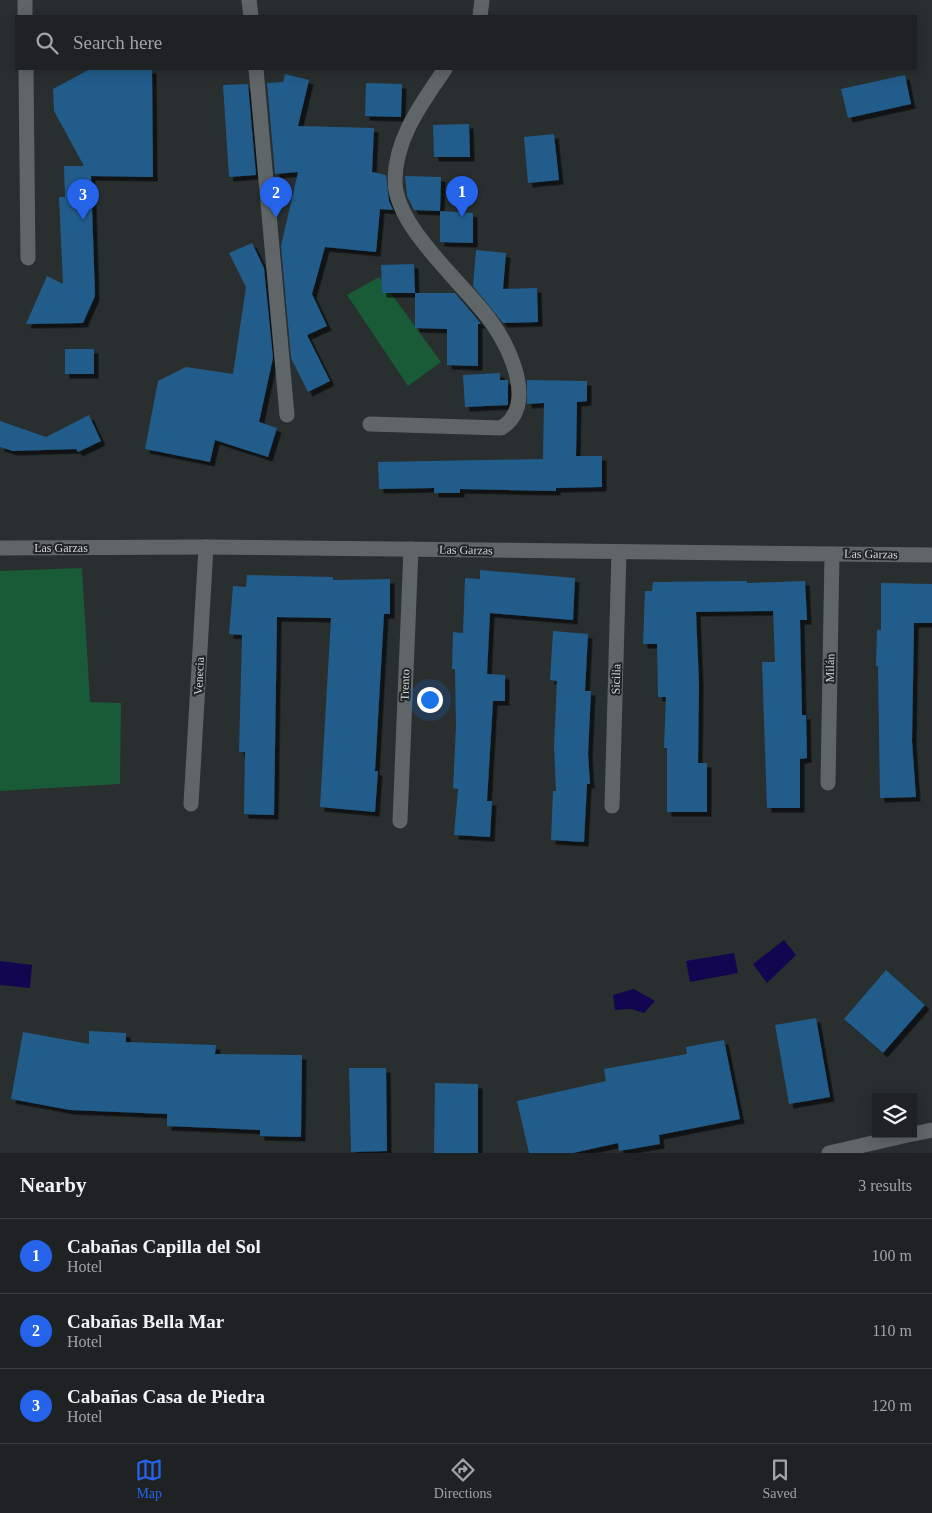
<!DOCTYPE html>
<html lang="en">
<head>
<meta charset="utf-8">
<style>
	body { margin:0; font-family:"Times New Roman",serif; background:#272a2b; color:#f1f3f6 }
	.controls { position:absolute; right:15px; bottom:15px; display:grid; overflow:hidden; border-radius:0px; box-shadow:0 2px 12px #0003 }
	.controls button { width:45px; height:45px; display:grid; place-items:center; padding:0; border:0; border-bottom:1px solid #3c3f41; background:#1f2223; color:#f1f3f6; font:25px sans-serif }
	.you { position:absolute; left:429px; top:699px; width:18px; height:18px; margin:-12px; border:4px solid #fff; border-radius:50%; background:#1a73e8; box-shadow:0 0 0 8px #1a73e833 }
	.badge { display:grid; place-items:center; width:32px; height:32px; border-radius:50%; background:#2563eb; color:#fff; font-size:16px; font-weight:700 }
	.pin { position:absolute; translate:-50% -41px; filter:drop-shadow(0 1px 2px #0008) }
	.pin::after { content:''; position:absolute; top:26px; width:18px; height:15px; background:inherit; clip-path:polygon(0 0,100% 0,50% 100%) }
	.list { margin:0; padding:0; list-style:none }
	h2 { display:flex; justify-content:space-between; align-items:center; height:65px; margin:0; padding:0 20px; font-size:21px }
	h2 small { font-size:16px; font-weight:400; color:#a1a4a6 }
	.list li { display:grid; grid-template-columns:32px 1fr auto; gap:15px; align-items:center; box-sizing:border-box; height:75px; padding:0 20px; border-top:1px solid #3c3f41 }
	.list b { display:block; font-size:19px; white-space:nowrap }
	.list p { margin:0; font-size:16px; white-space:nowrap; color:#a1a4a6 }
	.list em { font-size:16px; font-style:normal; color:#a1a4a6 }
	.icon { flex:none; width:28px; height:28px; fill:none; stroke:currentColor; stroke-width:2; stroke-linecap:round; stroke-linejoin:round }
	.map { position:relative; flex:none; width:932px; height:1153px; overflow:hidden }
	.search { position:absolute; background:#1f2223; box-shadow:0 2px 12px #0003; left:15px; right:15px; top:15px; height:55px; display:flex; align-items:center; gap:12px; box-sizing:border-box; padding:0 18px; border-radius:0px; color:#a1a4a6; font-size:19px }
	.sheet { height:290px; background:#1f2223 }
	nav { display:flex; justify-content:space-around; align-items:center; box-sizing:border-box; height:70px; border-top:1px solid #3c3f41; background:#1f2223; font-size:14px; color:#a1a4a6 }
	nav a { display:grid; justify-items:center; gap:2px }
	nav .on { color:#2563eb }
	.map>svg:first-child { display:block }
</style>
</head>
<body>
<div class="map">
<svg width="932" height="1153" viewBox="0 0 932 1153">
	<defs>
		<filter id="shadow"><feDropShadow dx="4.5" dy="4.5" stdDeviation="0" flood-color="#0009"/></filter>
	</defs>
	<rect width="100%" height="100%" fill="#292e2f"/>
	<g fill="#195a37">
		<polygon points="379,277 441,362 408,386 347,295"/>
		<polygon points="82,568 90,702 121,703 120,784 0,791 0,571"/>
	</g>
	<g fill="#120650">
		<polygon points="784,940 796,955 767,983 753,964"/>
		<polygon points="734,953 738,973 690,982 686,961"/>
		<polygon points="0,961 32,965 30,988 0,985"/>
		<polygon points="634,989 655,1001 644,1013 631,1009 615,1010 613,995"/>
	</g>
	<g fill="#205c8b" filter="url(#shadow)">
		<polygon points="90,69 152,69 153,177 91,176 95,296 83,323 26,324 47,276 63,284 59,197 65,197 64,166 84,166 54,111 53,89"/>
		<polygon points="285,74 309,80 298,126 374,128 372,172 386,175 389,201 393,210 380,209 376,252 325,247 312,294 327,326 307,335 330,381 308,392 291,358 281,246 298,172 275,174 267,83 283,82"/>
		<polygon points="905,75 911,104 848,118 841,89"/>
		<polygon points="366,83 402,84 401,117 365,116"/>
		<polygon points="248,84 256,175 229,177 223,85"/>
		<polygon points="469,124 470,157 434,157 433,125"/>
		<polygon points="554,134 559,180 528,183 524,137"/>
		<polygon points="405,176 441,177 440,211 414,210 407,196"/>
		<polygon points="440,211 473,213 473,243 440,242"/>
		<polygon points="252,243 264,268 273,358 259,422 277,428 268,457 215,440 210,462 145,449 158,381 186,367 233,374 246,287 229,253"/>
		<polygon points="476,250 506,253 503,289 537,288 538,322 503,323 473,286"/>
		<polygon points="414,264 415,293 382,293 381,265"/>
		<polygon points="415,293 455,293 473,314 481,324 478,324 478,366 447,365 447,329 415,328"/>
		<rect x="65" y="349" width="29" height="25"/>
		<polygon points="500,373 500,380 508,380 508,405 465,407 463,375"/>
		<polygon points="527,380 587,381 587,401 577,402 576,456 602,456 602,487 556,488 556,491 460,489 460,493 434,493 434,488 379,489 378,462 543,459 544,403 527,404"/>
		<polygon points="89,415 101,441 78,452 76,449 13,451 0,447 0,421 46,437"/>
		<polygon points="480,570 575,578 573,620 490,613 487,674 505,675 505,701 493,701 487,801 492,801 490,837 454,835 458,789 453,788 456,726 455,669 452,669 453,632 463,633 465,578 480,579"/>
		<polygon points="247,575 333,577 333,580 390,579 390,614 384,614 375,771 378,771 375,812 320,807 331,618 277,617 274,815 244,814 245,752 239,752 242,635 229,634 233,586 246,587"/>
		<polygon points="747,581 747,583 805,581 807,620 800,620 802,715 806,715 807,758 800,759 800,808 767,808 762,662 775,662 773,611 696,612 699,684 698,763 707,763 707,812 667,812 667,748 664,748 666,697 658,697 657,644 643,644 645,591 652,591 653,582"/>
		<polygon points="881,583 932,584 932,623 914,623 912,741 916,797 880,798 878,666 876,666 877,630 881,630"/>
		<polygon points="553,631 588,634 585,691 591,691 588,754 590,784 587,784 584,842 551,840 553,791 556,791 554,746 557,681 550,680"/>
		<polygon points="886,970 925,1005 883,1053 844,1019"/>
		<polygon points="816,1018 830,1097 789,1104 775,1025"/>
		<polygon points="89,1031 126,1033 126,1042 216,1045 215,1054 302,1055 301,1137 260,1136 260,1130 167,1126 167,1114 70,1110 11,1099 23,1032 89,1044"/>
		<polygon points="724,1040 740,1119 659,1135 660,1144 619,1151 618,1143 573,1153 529,1153 517,1101 606,1081 604,1069 687,1054 686,1047"/>
		<polygon points="349,1068 386,1068 387,1151 351,1152"/>
		<polygon points="435,1083 478,1084 478,1153 434,1153"/>
	</g>
	<g fill="none" stroke-linecap="round" stroke-linejoin="round">
		<g stroke="#606667" stroke-width="15">
			<polyline points="25,0 25,16"/>
			<polyline points="249,0 251,16"/>
			<polyline points="480,16 482,0"/>
			<polyline points="26,69 28,258"/>
			<polyline points="256,69 287,415"/>
			<path d="M370 424 501 428C537 407 511 349 492 323 466 285 395 228 395 181 395 138 422 103 445 69"/>
			<polyline points="0,548 206,547 932,555"/>
			<polyline points="828,783 832,554"/>
			<polyline points="191,804 206,547"/>
			<polyline points="612,806 619,552"/>
			<polyline points="400,821 411,549"/>
			<polyline points="913,1134 932,1130"/>
			<polyline points="829,1153 912,1134"/>
		</g>
	</g>
	<g text-anchor="middle" stroke-width="4" stroke-linejoin="round" paint-order="stroke">
		<g font-size="12" fill="#d2d5d6" stroke="#202426">
			<text x="61" y="552">Las Garzas</text>
			<text transform="translate(466 550) rotate(1)" y="4">Las Garzas</text>
			<text transform="translate(871 554) rotate(1)" y="4">Las Garzas</text>
			<text transform="translate(830 668) rotate(-89)" y="4">Milán</text>
			<text transform="translate(199 676) rotate(-87)" y="4">Venecia</text>
			<text transform="translate(616 679) rotate(-88)" y="4">Sicilia</text>
			<text transform="translate(405 685) rotate(-88)" y="4">Trento</text>
		</g>
	</g>
</svg>
<div class="controls">
<button><svg class="icon" aria-label="layers" viewBox="0 0 24 24"><path d="M12 4l9 5-9 5-9-5zM3 14l9 5 9-5"/></svg></button>
</div>
<div class="you"></div>
<div class="pin badge" style="left:462px;top:217px">1</div>
<div class="pin badge" style="left:276px;top:218px">2</div>
<div class="pin badge" style="left:83px;top:220px">3</div>
<div class="search"><svg class="icon" aria-label="search" viewBox="0 0 24 24"><circle cx="10" cy="10" r="6"/><path d="M15 15l6 6"/></svg>Search here</div>
</div>
<section class="sheet">
<h2>Nearby<small>3 results</small></h2>
<ul class="list">
<li><span class="badge">1</span><div><b>Cabañas Capilla del Sol</b><p>Hotel</p></div><em>100 m</em></li>
<li><span class="badge">2</span><div><b>Cabañas Bella Mar</b><p>Hotel</p></div><em>110 m</em></li>
<li><span class="badge">3</span><div><b>Cabañas Casa de Piedra</b><p>Hotel</p></div><em>120 m</em></li>
</ul>
</section>
<nav>
<a class="on"><svg class="icon" aria-label="map" viewBox="0 0 24 24"><path d="M3 6l6-2 6 2 6-2v14l-6 2-6-2-6 2zM9 4v14M15 6v14"/></svg>Map</a>
<a><svg class="icon" aria-label="directions" viewBox="0 0 24 24"><path d="M12 3l9 9-9 9-9-9zM9 14v-3h6M13 9l2 2-2 2"/></svg>Directions</a>
<a><svg class="icon" aria-label="saved" viewBox="0 0 24 24"><path d="M7 4h10v16l-5-4-5 4z"/></svg>Saved</a>
</nav>
</body>
</html>
